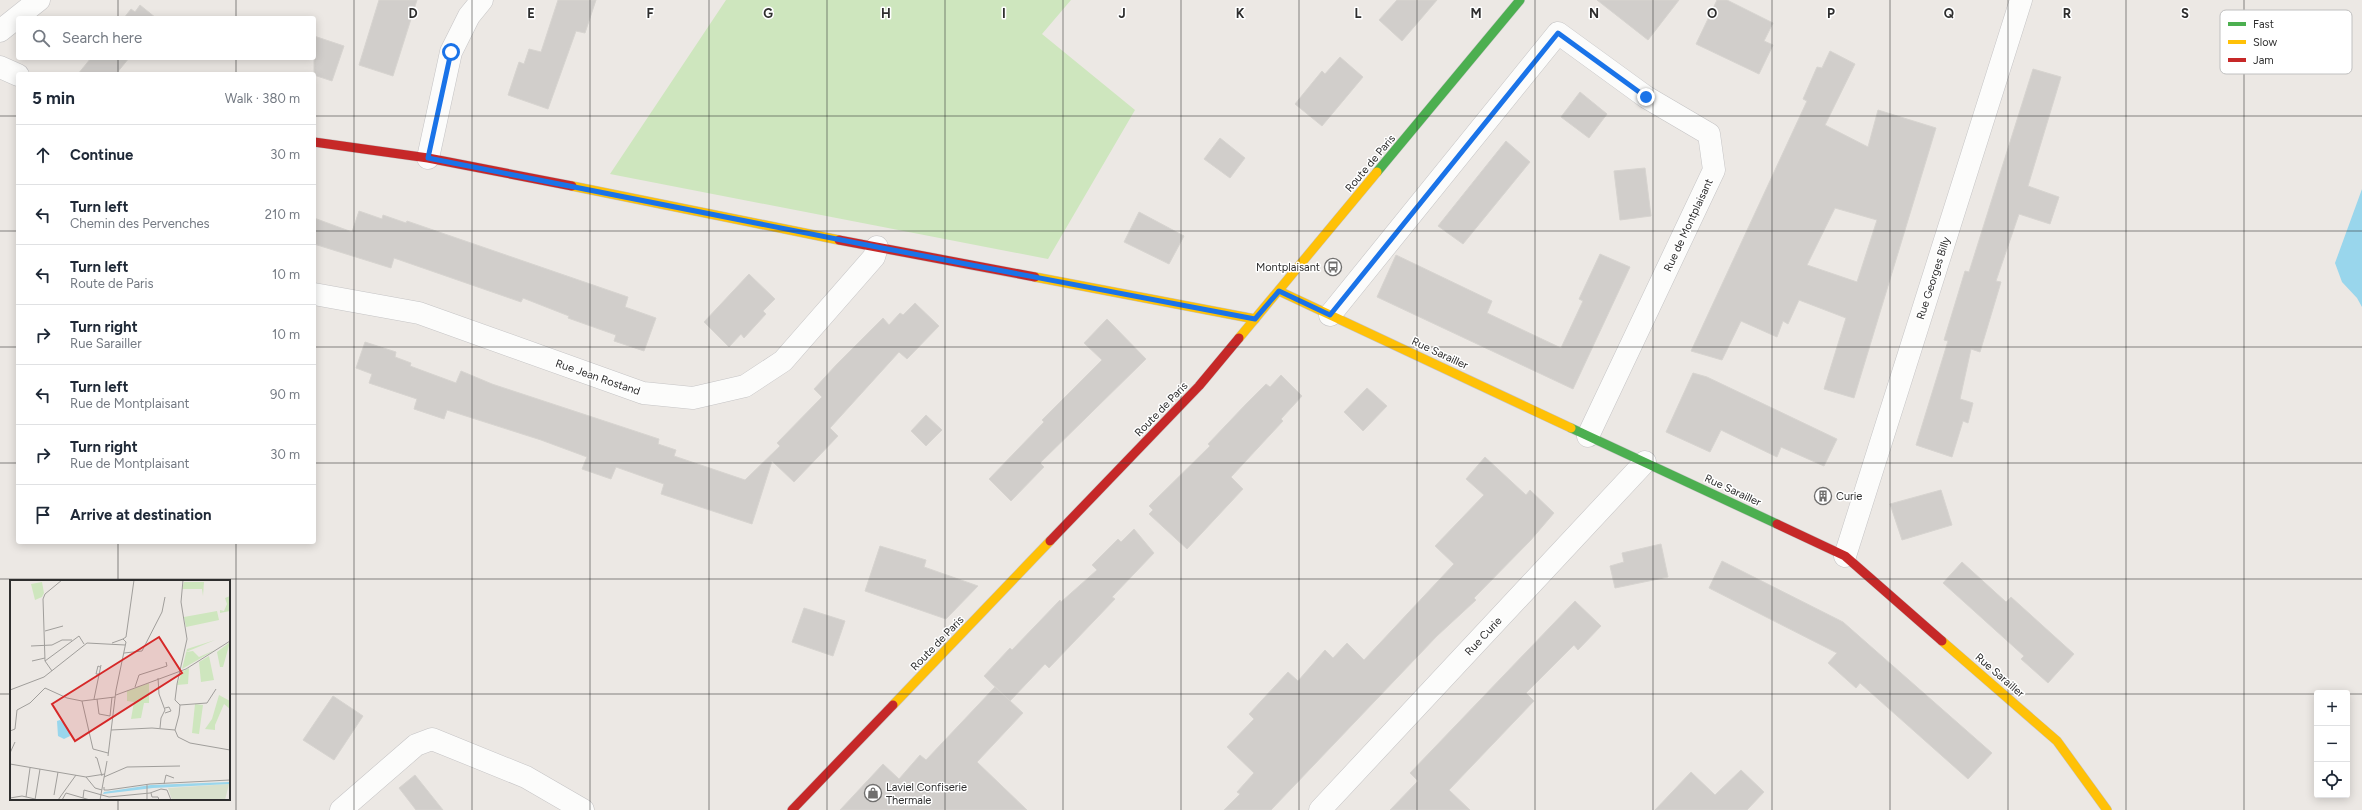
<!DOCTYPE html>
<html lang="en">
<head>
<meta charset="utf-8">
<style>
	body { margin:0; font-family:Figtree,sans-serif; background:#f6f6f7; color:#1f2937 }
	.controls { position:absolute; right:12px; bottom:12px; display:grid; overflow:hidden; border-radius:4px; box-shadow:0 2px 10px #0003 }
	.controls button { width:36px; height:36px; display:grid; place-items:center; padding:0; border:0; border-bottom:1px solid #e0e1e3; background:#fff; color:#1f2937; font:20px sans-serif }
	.stop { position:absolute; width:12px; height:12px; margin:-9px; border:3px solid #1a73e8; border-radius:50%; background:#fff }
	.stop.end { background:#1a73e8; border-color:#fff; box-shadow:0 1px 4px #0008 }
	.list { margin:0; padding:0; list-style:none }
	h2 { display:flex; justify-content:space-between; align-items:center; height:52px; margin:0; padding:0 16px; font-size:17px }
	h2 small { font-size:13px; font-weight:400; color:#747a83 }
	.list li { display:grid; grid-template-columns:26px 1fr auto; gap:12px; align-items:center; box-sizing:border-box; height:60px; padding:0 16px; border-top:1px solid #e0e1e3 }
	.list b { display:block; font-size:15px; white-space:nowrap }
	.list p { margin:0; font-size:13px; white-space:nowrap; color:#747a83 }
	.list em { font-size:13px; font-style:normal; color:#747a83 }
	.icon { flex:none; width:22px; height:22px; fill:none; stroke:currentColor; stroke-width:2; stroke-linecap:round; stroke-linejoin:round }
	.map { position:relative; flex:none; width:2362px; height:810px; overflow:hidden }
	.search { position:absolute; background:#fff; box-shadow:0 2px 10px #0003; left:16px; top:16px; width:300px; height:44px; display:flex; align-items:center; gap:10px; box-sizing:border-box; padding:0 14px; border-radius:4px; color:#747a83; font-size:15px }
	.panel { position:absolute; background:#fff; box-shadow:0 2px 10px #0003; left:16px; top:72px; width:300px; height:472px; border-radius:4px }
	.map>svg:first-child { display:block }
</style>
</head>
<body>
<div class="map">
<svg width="2362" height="810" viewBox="0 0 2362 810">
	<rect width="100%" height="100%" fill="#ece8e4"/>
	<polygon fill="#cee6be" points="726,0 1071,0 1042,34 1135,110 1048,259 610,174"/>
	<polygon fill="#99d6ec" points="2362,189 2362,307 2357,298 2342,282 2335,263"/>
	<g fill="#d1cecb" stroke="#d7d4d0" fill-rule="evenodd">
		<polygon points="379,0 417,0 393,76 359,65"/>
		<polygon points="558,0 596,0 585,33 576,31 548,109 508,95 519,62 524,64 529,49 541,52"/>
		<polygon points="1397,0 1437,0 1402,41 1379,20"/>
		<polygon points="1597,0 1679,0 1648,40"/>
		<polygon points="1717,0 1727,0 1773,23 1764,41 1773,45 1759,74 1696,44"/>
		<polygon points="140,5 156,18 124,18 131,9 135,12"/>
		<polygon points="314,36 344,46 332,81 314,75"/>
		<path d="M1830 51 1855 64 1825 125 1868 147 1878 110 1936 128 1854 398 1824 389 1846 318 1799 300 1788 324 1783 321 1777 337 1741 321 1722 360 1691 351 1807 101 1803 99 1817 67 1822 68ZM1835 208 1877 220 1857 282 1807 265Z"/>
		<polygon points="1340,57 1363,77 1322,126 1295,104 1322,71 1325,74"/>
		<polygon points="91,58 129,58 116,74 78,74"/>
		<polygon points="2033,69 2061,77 2028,186 2059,197 2050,224 2019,214 1996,281 2001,282 1980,352 1971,349 1960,399 1973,403 1968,423 1963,421 1952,457 1916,445 1948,341 1944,340 1965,271 1969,272"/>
		<polygon points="1580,92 1607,114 1589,138 1561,117"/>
		<polygon points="1220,138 1245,158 1230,178 1204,159"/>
		<polygon points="1506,141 1530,162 1463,244 1438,226"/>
		<polygon points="1645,168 1651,216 1620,220 1614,171"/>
		<polygon points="359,211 382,219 383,215 406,223 407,221 628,297 625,307 656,318 644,351 614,341 616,335 568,318 569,316 523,298 521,302 394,258 391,268 314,244 314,218 352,232"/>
		<polygon points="1139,212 1184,236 1169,264 1124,242"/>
		<polygon points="1600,254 1630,267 1573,389 1377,297 1396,255 1492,301 1487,313 1561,348 1583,301 1579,299"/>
		<polygon points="749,274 775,299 763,311 766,314 744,338 741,334 729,347 704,322"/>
		<polygon points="915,303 939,326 907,359 899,352 830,428 838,436 794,482 772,461 752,524 661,494 664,484 616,467 611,479 582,469 587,457 541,440 447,410 444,419 414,409 417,399 369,383 372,374 356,368 365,342 396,352 395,357 411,363 410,366 456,383 461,371 492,384 659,439 658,444 676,450 674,456 745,480 780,446 777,443 822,397 814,389 837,364 883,318 889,325 900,313 903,315"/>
		<polygon points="1107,319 1146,359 1040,463 1044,467 1011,501 989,479 1044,422 1042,420 1102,360 1084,343"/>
		<polygon points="1693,373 1707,377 1837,439 1824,466 1781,447 1777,457 1721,430 1710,452 1666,432"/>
		<polygon points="1281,375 1302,396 1281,419 1283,421 1231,477 1243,489 1187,549 1149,514 1153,510 1149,506 1210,446 1208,444 1247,403 1266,384 1270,387"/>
		<polygon points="1367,388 1387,406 1363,431 1344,412"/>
		<polygon points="926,415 942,430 926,446 911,431"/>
		<polygon points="1485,457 1526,495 1530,490 1554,513 1530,541 1474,598 1476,600 1437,636 1271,810 1224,810 1240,794 1237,792 1254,773 1227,747 1254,719 1249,714 1288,672 1298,681 1325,650 1333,658 1347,643 1364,660 1454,564 1435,546 1484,495 1466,479"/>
		<polygon points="1941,490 1952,525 1902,540 1890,504"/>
		<polygon points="1134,529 1154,553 1112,597 1115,599 1049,668 1045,664 1010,701 984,676 1010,648 1012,650 1060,600 1061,602 1097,570 1092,565 1118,539 1121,542"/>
		<polygon points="1661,544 1668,577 1615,588 1610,566 1624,562 1622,553"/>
		<polygon points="880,546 926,560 924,567 978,586 946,619 865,591"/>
		<polygon points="1722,561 1843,622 1992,753 1968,779 1860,683 1856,688 1828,663 1837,653 1709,588"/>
		<polygon points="1962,562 2006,602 2011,597 2074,654 2048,683 2021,659 2024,656 1943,583"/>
		<polygon points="1575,601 1601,626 1578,650 1574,645 1526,693 1534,701 1449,790 1470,810 1390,810 1418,781 1410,773"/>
		<polygon points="804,608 845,621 833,656 792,642"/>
		<polygon points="995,687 1023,713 977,762 1027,810 840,810 883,764 899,779 920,755 926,760"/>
		<polygon points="333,696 363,716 334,760 303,740"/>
		<polygon points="1741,770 1764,792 1747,810 1655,810 1691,772 1715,795"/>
		<polygon points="415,775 443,810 416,810 399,788"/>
	</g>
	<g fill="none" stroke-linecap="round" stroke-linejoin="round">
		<g stroke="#c5c4c5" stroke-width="23">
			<g id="street">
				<polyline points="0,31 39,0"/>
				<polyline points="0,67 18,75"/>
				<polyline points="428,158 451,52 469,16 482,0"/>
				<polyline points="314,294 419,313 643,393 693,398 745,386 783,361 874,257 877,247"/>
				<polyline points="1330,315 1558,33 1646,97 1709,134 1714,170 1588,436"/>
				<polyline points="1845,556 2021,0"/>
				<polyline points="341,810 416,745 432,739 526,777 583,810"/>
				<polyline points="1320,810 1645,462"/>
			</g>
		</g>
		<g stroke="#c5c4c5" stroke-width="10">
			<g id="fast">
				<polyline points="1377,172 1520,0"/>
				<polyline points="1571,428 1777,524"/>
			</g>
		</g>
		<g stroke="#c5c4c5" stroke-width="10">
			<g id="slow">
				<polyline points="572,186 839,240"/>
				<polyline points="1035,277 1255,319"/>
				<polyline points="1279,291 1571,428"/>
				<polyline points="1239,338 1377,172"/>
				<polyline points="1942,641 2057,741 2107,810"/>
				<polyline points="893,705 1050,541"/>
			</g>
		</g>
		<g stroke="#c5c4c5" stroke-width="10">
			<g id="jam">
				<polyline points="314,142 428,158 572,186"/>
				<polyline points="839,240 1035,277"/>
				<polyline points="1777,524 1845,556 1942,641"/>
				<polyline points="1050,541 1199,386 1239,338"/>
				<polyline points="792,810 893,705"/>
			</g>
		</g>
		<use href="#street" stroke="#fcfcfb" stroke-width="22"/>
		<use href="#fast" stroke="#4caf50" stroke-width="9"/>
		<use href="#slow" stroke="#ffc107" stroke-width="9"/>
		<use href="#jam" stroke="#c62828" stroke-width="9"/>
	</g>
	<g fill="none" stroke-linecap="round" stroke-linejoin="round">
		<polyline stroke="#1a73e8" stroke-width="5" points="451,52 428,158 877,247 1255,319 1279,291 1330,315 1558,33 1646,97"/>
	</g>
	<path fill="none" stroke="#2e2e2e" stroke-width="1" stroke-opacity="0.55" d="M118 0V18M236 0V18M354 0V810M472 0V810M590 0V810M709 0V810M827 0V810M945 0V810M1063 0V810M1181 0V810M1299 0V810M1417 0V810M1535 0V810M1653 0V810M1772 0V810M1890 0V810M2008 0V810M2126 0V810M2244 0V810M118 58V74M236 58V74M0 116H18M314 116H2362M0 231H18M314 231H2362M0 347H18M314 347H2362M0 463H18M314 463H2362M118 542V581M236 542V810M0 579H2362M0 694H11M229 694H2317M2347 694H2362M118 799V810"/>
	<defs>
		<g id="bus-ring" transform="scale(0.9)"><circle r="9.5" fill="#fff" stroke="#706f6e" stroke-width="1.5"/><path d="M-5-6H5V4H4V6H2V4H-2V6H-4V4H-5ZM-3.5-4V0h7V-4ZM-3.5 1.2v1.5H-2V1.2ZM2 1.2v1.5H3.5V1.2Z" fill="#706f6e"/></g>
		<g id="building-ring" transform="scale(0.9)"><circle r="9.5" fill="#fff" stroke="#706f6e" stroke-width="1.5"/><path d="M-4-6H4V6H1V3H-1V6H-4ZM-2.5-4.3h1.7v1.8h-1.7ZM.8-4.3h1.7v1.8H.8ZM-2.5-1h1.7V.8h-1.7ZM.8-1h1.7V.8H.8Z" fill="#706f6e"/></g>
		<g id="shop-ring" transform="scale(0.9)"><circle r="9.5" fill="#fff" stroke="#706f6e" stroke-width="1.5"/><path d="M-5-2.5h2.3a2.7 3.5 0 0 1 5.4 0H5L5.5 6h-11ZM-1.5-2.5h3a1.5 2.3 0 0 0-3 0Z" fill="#706f6e"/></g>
	</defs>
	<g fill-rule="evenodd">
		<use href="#bus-ring" x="1333" y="267"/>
		<use href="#building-ring" x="1823" y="496"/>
		<use href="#shop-ring" x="873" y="793"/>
	</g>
	<g text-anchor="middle" stroke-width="3" stroke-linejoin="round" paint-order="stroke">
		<g font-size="11" fill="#2e2e2e" stroke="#fff">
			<text transform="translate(1370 163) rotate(-50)" y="4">Route de Paris</text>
			<text transform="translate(1688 225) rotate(-65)" y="4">Rue de Montplaisant</text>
			<text transform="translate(1933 278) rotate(-72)" y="4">Rue Georges Billy</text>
			<text transform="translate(1440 353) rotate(25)" y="4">Rue Sarailler</text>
			<text transform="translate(598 377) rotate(19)" y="4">Rue Jean Rostand</text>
			<text transform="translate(1161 409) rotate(-46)" y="4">Route de Paris</text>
			<text transform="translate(1733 490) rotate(25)" y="4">Rue Sarailler</text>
			<text transform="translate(1483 636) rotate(-47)" y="4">Rue Curie</text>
			<text transform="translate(937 643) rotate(-46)" y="4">Route de Paris</text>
			<text transform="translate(2000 675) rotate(41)" y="4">Rue Sarailler</text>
		</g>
		<g font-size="11" fill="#2e2e2e" stroke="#fff" text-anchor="start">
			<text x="1320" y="271" text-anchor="end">Montplaisant</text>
			<text x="1836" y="500">Curie</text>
			<text x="886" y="791">Laviel Confiserie<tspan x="886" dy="13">Thermale</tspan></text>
		</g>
	</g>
	<g transform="translate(10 580)">
		<rect width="220" height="220" fill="#ece8e4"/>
		<path d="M32 2 34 13 32 17 25 20 21 4ZM174 2H194L193 16 192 9H172ZM220 16V31L210 33V23V30L214 31 217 24 215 18ZM207 31 209 40 176 47 174 37ZM205 60 176 72 183 71 189 77 205 70 172 89 177 69ZM220 62 213 87H210L207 72ZM199 76 204 100 191 102 189 82ZM179 88 178 104 167 105 172 92ZM139 103V123H134L131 138 121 139 124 122 117 121V111ZM209 115 220 121V129L214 124 205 145V150L195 149 202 139ZM185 124 193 125 189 154 182 153Z" fill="#cee6be"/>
		<path d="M219 204 215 220H162L158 208Z" fill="#d8e0cc"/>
		<path d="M50 140 58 148 60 156 54 159 48 156 47 141ZM219 202V204L143 208 93 214 94 212 141 205Z" fill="#99d6ec"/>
		<path fill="none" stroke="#a09e9b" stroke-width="1" d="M35 51 53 46M113 59 116 57 124 0M21 66 42 65 52 60H62M114 73 132 71 152 32 155 17M22 81 35 78M35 81 69 56 74 64M42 91 35 81 33 19 35 14 52 0M89 94H86L88 86 90 87M148 98 149 114 155 130 151 138 150 148M125 107 129 95 157 86 156 82M0 110 34 97 77 63 115 65M106 115 176 89 220 61M84 119 91 85M87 119 89 134 100 136 102 117M72 121 83 169 98 173M170 125 197 123 206 109M155 133 161 131 159 127 155 128M101 150 142 148 165 150M165 150 169 135 170 125 165 120 167 104 177 59 171 22 173 0M165 150 168 157 180 163 220 170M0 151 5 149 7 130 20 123 35 108 57 118 72 121 105 117M0 173 5 162M98 176 106 110 116 62 113 59 102 63M85 177 87 178 92 196M0 184 76 197 95 194M76 197 85 208 92 210M94 197 117 187 170 186M154 204 156 195 164 198M94 207V210H98L140 204 220 200M141 213 142 217H148L149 220M44 215 48 192M16 217 20 188M0 218 12 216 25 219M73 218 74 210 99 217 140 213 151 209 157 210 161 220M25 220 30 189M48 220 66 195M52 220 56 213 80 220M90 220 97 181M137 220V205"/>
		<path fill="#d62828" fill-opacity="0.15" stroke="#d62828" stroke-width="2" d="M149 57 172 93 65 161 42 124Z"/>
		<rect width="220" height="220" fill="none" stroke="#2e2e2e" stroke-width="2"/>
	</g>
	<rect x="2220" y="10" width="132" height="64" rx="6" fill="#fff" stroke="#c0c0c0" stroke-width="1"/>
	<rect x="2228" y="22" width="18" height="4" fill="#4caf50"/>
	<rect x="2228" y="40" width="18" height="4" fill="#ffc107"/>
	<rect x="2228" y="58" width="18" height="4" fill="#c62828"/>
	<g font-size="11" fill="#2e2e2e">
		<text x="2253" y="28">Fast</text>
		<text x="2253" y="46">Slow</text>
		<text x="2253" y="64">Jam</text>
	</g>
	<g font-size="13" text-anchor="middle" font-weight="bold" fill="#2e2e2e" stroke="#fff" stroke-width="3" stroke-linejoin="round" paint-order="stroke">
		<text x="413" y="18">D</text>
		<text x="531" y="18">E</text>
		<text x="650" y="18">F</text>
		<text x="768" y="18">G</text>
		<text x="886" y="18">H</text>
		<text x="1004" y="18">I</text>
		<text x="1122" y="18">J</text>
		<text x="1240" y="18">K</text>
		<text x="1358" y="18">L</text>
		<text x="1476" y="18">M</text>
		<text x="1594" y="18">N</text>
		<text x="1712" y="18">O</text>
		<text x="1831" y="18">P</text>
		<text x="1949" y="18">Q</text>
		<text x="2067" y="18">R</text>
		<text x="2185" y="18">S</text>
	</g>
</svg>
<div class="controls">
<button>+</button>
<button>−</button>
<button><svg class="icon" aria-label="locate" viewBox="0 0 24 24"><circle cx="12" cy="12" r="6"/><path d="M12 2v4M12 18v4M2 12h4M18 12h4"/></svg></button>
</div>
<div class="stop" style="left:451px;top:52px"></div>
<div class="stop end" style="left:1646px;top:97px"></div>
<div class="search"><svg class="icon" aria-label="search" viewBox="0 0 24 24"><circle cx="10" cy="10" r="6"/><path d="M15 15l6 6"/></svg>Search here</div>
<section class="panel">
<h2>5 min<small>Walk · 380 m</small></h2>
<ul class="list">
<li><svg class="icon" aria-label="ahead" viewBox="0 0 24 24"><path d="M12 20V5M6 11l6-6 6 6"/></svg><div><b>Continue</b></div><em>30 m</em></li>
<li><svg class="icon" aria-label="left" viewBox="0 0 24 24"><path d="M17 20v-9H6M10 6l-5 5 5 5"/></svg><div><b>Turn left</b><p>Chemin des Pervenches</p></div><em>210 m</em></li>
<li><svg class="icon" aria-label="left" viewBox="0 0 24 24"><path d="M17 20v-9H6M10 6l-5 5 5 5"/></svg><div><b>Turn left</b><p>Route de Paris</p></div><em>10 m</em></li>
<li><svg class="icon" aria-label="right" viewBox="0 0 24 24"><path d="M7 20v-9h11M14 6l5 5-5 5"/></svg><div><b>Turn right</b><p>Rue Sarailler</p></div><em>10 m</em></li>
<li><svg class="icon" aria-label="left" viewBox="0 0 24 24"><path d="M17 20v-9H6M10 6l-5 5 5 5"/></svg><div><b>Turn left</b><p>Rue de Montplaisant</p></div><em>90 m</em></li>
<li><svg class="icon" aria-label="right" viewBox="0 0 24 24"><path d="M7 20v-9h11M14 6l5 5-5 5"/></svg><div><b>Turn right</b><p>Rue de Montplaisant</p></div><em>30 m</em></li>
<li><svg class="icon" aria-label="arrive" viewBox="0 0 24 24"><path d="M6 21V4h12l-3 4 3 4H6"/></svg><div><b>Arrive at destination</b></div></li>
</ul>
</section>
</div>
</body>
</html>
